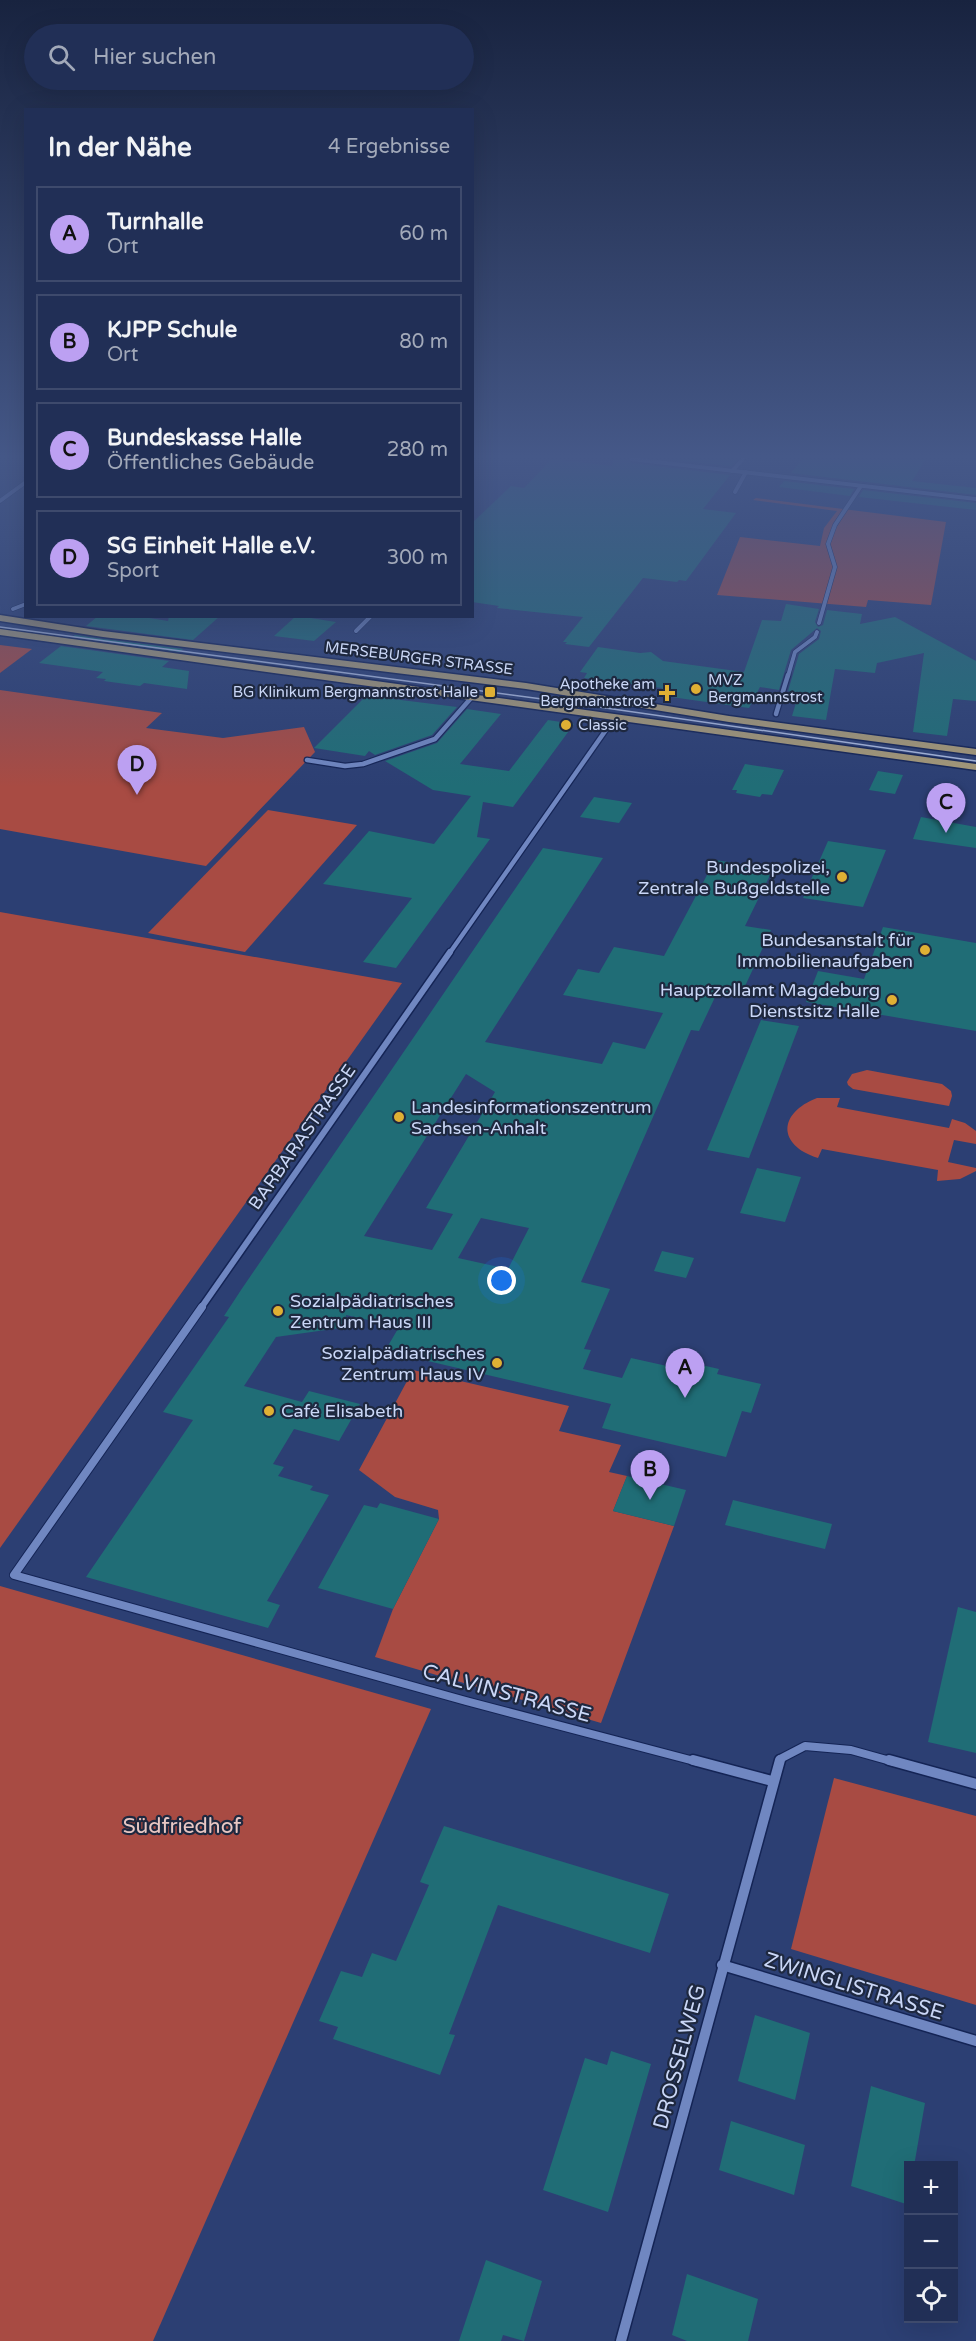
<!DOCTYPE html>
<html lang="de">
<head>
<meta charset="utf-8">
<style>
	body { margin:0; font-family:"Varela Round",sans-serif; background:#29375c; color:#f1f3f6 }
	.controls { position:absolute; right:18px; bottom:18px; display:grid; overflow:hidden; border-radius:0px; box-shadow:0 6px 24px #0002 }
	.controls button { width:54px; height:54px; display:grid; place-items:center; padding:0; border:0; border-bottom:2px solid #3e4a6c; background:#212f56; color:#f1f3f6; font:30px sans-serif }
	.you { position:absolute; left:502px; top:1281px; width:21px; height:21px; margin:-15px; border:4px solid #fff; border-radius:50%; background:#1a73e8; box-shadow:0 0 0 9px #1a73e833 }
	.badge { display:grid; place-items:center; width:39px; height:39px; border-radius:50%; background:#bca0f2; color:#111; font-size:20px; font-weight:700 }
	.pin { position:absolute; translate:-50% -50px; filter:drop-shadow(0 2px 3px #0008) }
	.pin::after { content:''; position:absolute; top:32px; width:21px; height:18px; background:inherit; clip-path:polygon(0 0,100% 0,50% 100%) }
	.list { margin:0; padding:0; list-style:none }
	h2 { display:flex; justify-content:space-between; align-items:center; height:78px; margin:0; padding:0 24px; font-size:26px }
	h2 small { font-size:20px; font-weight:400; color:#a2a9b9 }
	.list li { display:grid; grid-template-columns:39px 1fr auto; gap:18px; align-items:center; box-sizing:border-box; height:96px; margin:0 12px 12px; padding:0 12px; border:2px solid #3e4a6c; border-radius:0px }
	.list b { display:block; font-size:22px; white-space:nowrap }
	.list p { margin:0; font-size:20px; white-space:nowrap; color:#a2a9b9 }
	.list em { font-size:20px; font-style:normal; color:#a2a9b9 }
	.icon { flex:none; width:33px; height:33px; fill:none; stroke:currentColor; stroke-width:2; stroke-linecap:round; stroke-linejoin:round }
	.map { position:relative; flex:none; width:976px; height:2341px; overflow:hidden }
	.search { position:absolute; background:#212f56; box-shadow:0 6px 24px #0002; left:24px; top:24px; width:450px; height:66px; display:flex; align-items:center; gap:15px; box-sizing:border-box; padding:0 21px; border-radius:33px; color:#a2a9b9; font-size:22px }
	.panel { position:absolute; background:#212f56; box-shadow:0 6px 24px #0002; left:24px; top:108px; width:450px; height:510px; border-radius:0px }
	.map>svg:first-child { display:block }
</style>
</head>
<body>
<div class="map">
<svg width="976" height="2341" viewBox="0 0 976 2341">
	<rect width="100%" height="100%" fill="#2c3f73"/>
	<g fill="#a84b43">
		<polygon points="756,498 946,522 931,605 868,600 866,607 717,595 740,537 820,546 824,528 837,511 753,500"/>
		<polygon points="0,645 32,649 0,673"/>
		<polygon points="0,690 162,713 146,728 223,738 304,727 315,752 206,866 0,829"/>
		<polygon points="268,810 357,825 245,952 148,933"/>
		<polygon points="0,912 402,983 0,1548"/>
		<polygon points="867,1070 942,1084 951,1091 952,1096 949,1106 853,1089 848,1085 847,1082 852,1074"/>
		<path d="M817 1098H840L837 1107 949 1128 952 1119 965 1123 976 1131V1144L954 1140 948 1162 976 1168V1171L960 1179 937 1181 938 1170 822 1149 818 1158C777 1145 778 1113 817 1098Z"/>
		<polygon points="413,1370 569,1406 559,1431 621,1445 609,1472 627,1476 613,1511 674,1526 601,1723 375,1657 393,1609 439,1519 438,1510 395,1497 359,1470"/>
		<polygon points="0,1586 431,1709 153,2341 0,2341"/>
		<polygon points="834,1778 976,1816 976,2005 791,1949"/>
	</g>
	<g fill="#206d76" fill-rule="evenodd">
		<polygon points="552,459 612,466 613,459 627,459 631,463 730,475 703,509 736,513 686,581 679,580 677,582 643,578 589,647 565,644 567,642 563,642 583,617 497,608 499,606 472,602 472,523 511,486 524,488"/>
		<polygon points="665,459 738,459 731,466"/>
		<polygon points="803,459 926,459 912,481 976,488 976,495 791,473"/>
		<polygon points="784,481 854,489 850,496 779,487"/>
		<polygon points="863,490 976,503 976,510 859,497"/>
		<polygon points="786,604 819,609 815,622 818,627 823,625 827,610 862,614 860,624 895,617 976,661 976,701 953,699 947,736 913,732 924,653 877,663 875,673 835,669 826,720 792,716 799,693 788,691 799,654 819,639 821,631 817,628 791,650 779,690 760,687 749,708 657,695 662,688 584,678 587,673 580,672 598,647 640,653 651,652 663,661 744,672 762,620 781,621"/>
		<polygon points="98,616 137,616 168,621 169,616 220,616 193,640 86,626"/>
		<polygon points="296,616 298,616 336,622 314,641 274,636"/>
		<polygon points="75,635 103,639 183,649 180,652 72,637"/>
		<polygon points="61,646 169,661 162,667 189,671 187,689 144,683 140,686 104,681 106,679 96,678 103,672 39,663"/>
		<polygon points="367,695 393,699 457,707 432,735 375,755 369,751 365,756 314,748"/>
		<polygon points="467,709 501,714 460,764 509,771 548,720 574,724 513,807 483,802 477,837 490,839 396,968 363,962 412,898 323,884 369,831 434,844 471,796 433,790 385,761 437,743"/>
		<polygon points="745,764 784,770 772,795 762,794 760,797 736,793 737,790 732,790"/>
		<polygon points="878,771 903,775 895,794 869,790"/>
		<polygon points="594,797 632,803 619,823 580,817"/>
		<polygon points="921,817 976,827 976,848 913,839"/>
		<polygon points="828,841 886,850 863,907 803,898"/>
		<path d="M543 848 603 858 485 1042 602 1064 613 1042 645 1049 663 1013 563 995 578 969 599 973 614 947 664 956 715 860 773 869 745 926 771 930 740 997 717 993 699 1031 691 1030 581 1282 610 1289 584 1349 591 1350 583 1369 622 1378 631 1358 694 1372 697 1364 719 1369 717 1374 761 1384 751 1413 742 1411 726 1457 602 1428 611 1404 385 1351 399 1327 346 1315 347 1327 276 1337 244 1386 302 1402 309 1391 360 1404 339 1441 294 1429 273 1464 284 1467 278 1476 313 1486 310 1490 329 1495 267 1601 280 1605 268 1628 86 1577 193 1420 163 1412 229 1317 224 1316 241 1290ZM466 1074 495 1092 426 1208 453 1214 432 1250 364 1236ZM481 1218 529 1228 508 1269 458 1258Z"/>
		<polygon points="883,927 976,943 976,1031 806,1002 818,971 864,979"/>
		<polygon points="761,1020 799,1026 749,1158 707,1150"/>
		<polygon points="757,1168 801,1177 785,1222 740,1213"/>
		<polygon points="662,1251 694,1258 686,1278 654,1271"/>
		<polygon points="627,1476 686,1490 674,1526 613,1511"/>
		<polygon points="733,1500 832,1524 825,1549 725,1525"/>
		<polygon points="380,1503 439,1519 393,1609 318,1588 364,1505 377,1508"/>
		<polygon points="958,1607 976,1612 976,1753 928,1742"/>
		<polygon points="444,1826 669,1894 650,1953 498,1905 449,2034 455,2035 440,2075 333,2039 338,2027 319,2021 341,1971 362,1977 372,1953 396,1961 429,1885 420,1882"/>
		<polygon points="755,2015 810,2033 795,2100 738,2081"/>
		<polygon points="611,2051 651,2064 608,2212 543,2190 585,2058 607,2065"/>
		<polygon points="871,2086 925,2103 914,2166 909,2166 909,2205 851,2186"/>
		<polygon points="731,2121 805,2145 794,2195 719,2170"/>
		<polygon points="486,2260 542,2281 524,2341 503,2335 501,2341 459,2341"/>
		<polygon points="687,2274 758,2299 748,2341 687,2341 672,2335"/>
	</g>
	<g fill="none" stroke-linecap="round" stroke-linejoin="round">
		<g stroke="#142455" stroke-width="5">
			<g id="minor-far4">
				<polyline points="631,459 976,499"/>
				<polyline points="732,471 743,459"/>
				<polyline points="735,492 746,472"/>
				<polyline points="0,501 26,482"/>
				<polyline points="13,609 26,604"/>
				<polyline points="819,623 835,567 828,544 835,525 861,486"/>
				<polyline points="356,631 371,616"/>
				<polyline points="788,676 795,652 815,637 817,632"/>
			</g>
		</g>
		<g stroke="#142455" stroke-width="7">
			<g id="minor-far3">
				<polyline points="776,714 788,675"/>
				<polyline points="307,760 345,766 363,764 435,739 472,697"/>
				<polyline points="449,954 615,717"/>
			</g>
		</g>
		<g stroke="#142455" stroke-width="9">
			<polyline id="minor-far2" points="201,1308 450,952"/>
		</g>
		<g stroke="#142455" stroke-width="10">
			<g id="minor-far1">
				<polyline points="202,1307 14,1575 466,1701 698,1762"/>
				<polyline points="779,1762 780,1759 805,1746 851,1750 894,1762"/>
			</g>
		</g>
		<g stroke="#142455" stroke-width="13">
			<g id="minor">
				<polyline points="693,1760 772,1781"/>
				<polyline points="889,1760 976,1784"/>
				<polyline points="722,1965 976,2041"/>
				<polyline points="621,2341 780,1760"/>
			</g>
		</g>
		<g stroke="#142455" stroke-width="3">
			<g id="primary">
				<polygon points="0,615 103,631 526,683 729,716 976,749 976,755 729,722 526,689 103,637 0,621"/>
				<polygon points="0,629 976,764 976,770 0,635"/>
			</g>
		</g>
		<use href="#minor-far4" stroke="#7087c1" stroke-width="4"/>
		<use href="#minor-far3" stroke="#7087c1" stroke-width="4.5"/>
		<use href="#minor-far2" stroke="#7087c1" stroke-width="6"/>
		<use href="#minor-far1" stroke="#7087c1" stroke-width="8"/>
		<use href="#minor" stroke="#7087c1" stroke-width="10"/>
		<use href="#primary" fill="#a59877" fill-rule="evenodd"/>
		<polyline stroke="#a7b6da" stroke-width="1.5" points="0,627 557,701 976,761"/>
	</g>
	<linearGradient id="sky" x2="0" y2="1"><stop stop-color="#18233f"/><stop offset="0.58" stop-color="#455888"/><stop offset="1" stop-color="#455888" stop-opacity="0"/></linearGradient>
	<rect width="976" height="787" fill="url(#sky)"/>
	<g fill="#dfb034" stroke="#1e283f" stroke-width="2">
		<circle cx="696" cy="689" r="6"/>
		<rect x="484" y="686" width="12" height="12" rx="3"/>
		<path d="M664 684h6v6h6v6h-6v6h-6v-6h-6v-6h6z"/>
		<circle cx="566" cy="725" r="6"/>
		<circle cx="842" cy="877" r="6"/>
		<circle cx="925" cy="950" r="6"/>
		<circle cx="892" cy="1000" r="6"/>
		<circle cx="399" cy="1117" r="6"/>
		<circle cx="278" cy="1311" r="6"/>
		<circle cx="497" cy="1363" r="6"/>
		<circle cx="269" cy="1411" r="6"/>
	</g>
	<g text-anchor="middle" stroke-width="4.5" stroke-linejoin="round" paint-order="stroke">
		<g font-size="15" fill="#cad7f7" stroke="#1e283f">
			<text transform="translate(419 658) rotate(7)" y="5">MERSEBURGER STRASSE</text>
		</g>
		<g font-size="15" fill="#cad7f7" stroke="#1e283f" text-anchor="start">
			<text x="708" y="685">MVZ<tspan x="708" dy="17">Bergmannstrost</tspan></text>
			<text x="655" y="689" text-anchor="end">Apotheke am<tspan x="655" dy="17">Bergmannstrost</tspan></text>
			<text x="478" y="697" text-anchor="end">BG Klinikum Bergmannstrost Halle</text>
			<text x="578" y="730">Classic</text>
		</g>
		<g font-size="18" fill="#cad7f7" stroke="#1e283f" text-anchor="end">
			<text x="830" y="873">Bundespolizei,<tspan x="830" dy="21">Zentrale Bußgeldstelle</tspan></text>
			<text x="913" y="946">Bundesanstalt für<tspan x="913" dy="21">Immobilienaufgaben</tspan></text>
			<text x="880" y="996">Hauptzollamt Magdeburg<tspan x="880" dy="21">Dienstsitz Halle</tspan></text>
			<text x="411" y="1113" text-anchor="start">Landesinformationszentrum<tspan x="411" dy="21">Sachsen-Anhalt</tspan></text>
			<text x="290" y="1307" text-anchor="start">Sozialpädiatrisches<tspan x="290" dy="21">Zentrum Haus III</tspan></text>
			<text x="485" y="1359">Sozialpädiatrisches<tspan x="485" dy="21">Zentrum Haus IV</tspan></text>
			<text x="281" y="1417" text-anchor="start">Café Elisabeth</text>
		</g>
		<g font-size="18" fill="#cad7f7" stroke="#1e283f">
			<text transform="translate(302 1137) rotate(-55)" y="6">BARBARASTRASSE</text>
		</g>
		<g font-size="21" fill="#cad7f7" stroke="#1e283f">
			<text transform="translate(507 1693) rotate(15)" y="7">CALVINSTRASSE</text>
			<text transform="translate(854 1986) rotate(17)" y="7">ZWINGLISTRASSE</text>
			<text transform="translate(679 2057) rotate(-75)" y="7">DROSSELWEG</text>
		</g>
		<g font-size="21" fill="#e9c7c3" stroke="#1e283f">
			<text x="182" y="1833">Südfriedhof</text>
		</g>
	</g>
</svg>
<div class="controls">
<button>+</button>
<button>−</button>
<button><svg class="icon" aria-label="locate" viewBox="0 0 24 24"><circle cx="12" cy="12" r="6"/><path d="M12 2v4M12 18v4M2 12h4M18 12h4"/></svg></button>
</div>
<div class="you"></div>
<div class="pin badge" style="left:685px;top:1398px">A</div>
<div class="pin badge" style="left:650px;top:1500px">B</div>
<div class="pin badge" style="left:946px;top:833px">C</div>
<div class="pin badge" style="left:137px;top:795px">D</div>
<div class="search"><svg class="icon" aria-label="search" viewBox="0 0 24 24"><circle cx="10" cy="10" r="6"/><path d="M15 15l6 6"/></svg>Hier suchen</div>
<section class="panel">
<h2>In der Nähe<small>4 Ergebnisse</small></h2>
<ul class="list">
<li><span class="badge">A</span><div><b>Turnhalle</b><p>Ort</p></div><em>60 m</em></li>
<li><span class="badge">B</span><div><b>KJPP Schule</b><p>Ort</p></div><em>80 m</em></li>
<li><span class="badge">C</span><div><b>Bundeskasse Halle</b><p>Öffentliches Gebäude</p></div><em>280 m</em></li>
<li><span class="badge">D</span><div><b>SG Einheit Halle e.V.</b><p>Sport</p></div><em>300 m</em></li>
</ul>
</section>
</div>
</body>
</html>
